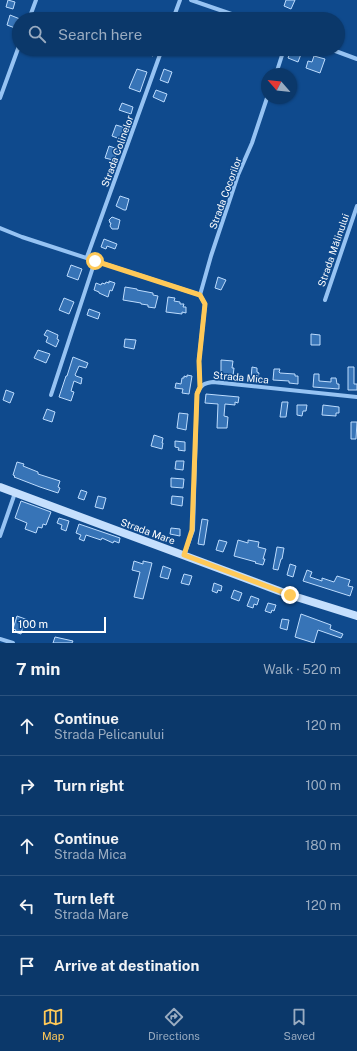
<!DOCTYPE html>
<html lang="en">
<head>
<meta charset="utf-8">
<style>
	body { margin:0; font-family:"Public Sans",sans-serif; background:#194372; color:#f1f3f6 }
	.compass { position:absolute; left:261px; top:68px; width:36px; height:36px; border-radius:50%; background:#0b386a; box-shadow:0 1px 3px #0004; rotate:298deg }
	.scale { position:absolute; left:12px; bottom:10px; width:94px; box-sizing:border-box; padding-left:4px; border:2px solid #fff; border-top:0; font-size:11px; line-height:14px; white-space:nowrap; color:#fff; -webkit-text-stroke:3px #0f4a8d; paint-order:stroke }
	.stop { position:absolute; width:12px; height:12px; margin:-9px; border:3px solid #ffc958; border-radius:50%; background:#fff }
	.stop.end { background:#ffc958; border-color:#fff; box-shadow:0 1px 4px #0008 }
	.list { margin:0; padding:0; list-style:none }
	h2 { display:flex; justify-content:space-between; align-items:center; height:52px; margin:0; padding:0 16px; font-size:17px }
	h2 small { font-size:13px; font-weight:400; color:#9aacc1 }
	.list li { display:grid; grid-template-columns:26px 1fr auto; gap:12px; align-items:center; box-sizing:border-box; height:60px; padding:0 16px; border-top:1px solid #2b527e }
	.list b { display:block; font-size:15px; white-space:nowrap }
	.list p { margin:0; font-size:13px; white-space:nowrap; color:#9aacc1 }
	.list em { font-size:13px; font-style:normal; color:#9aacc1 }
	.icon { flex:none; width:22px; height:22px; fill:none; stroke:currentColor; stroke-width:2; stroke-linecap:round; stroke-linejoin:round }
	.map { position:relative; flex:none; width:357px; height:643px; overflow:hidden }
	.search { position:absolute; background:#0b386a; box-shadow:0 1px 3px #0004; left:12px; right:12px; top:12px; height:44px; display:flex; align-items:center; gap:10px; box-sizing:border-box; padding:0 14px; border-radius:22px; color:#9aacc1; font-size:15px }
	.sheet { height:352px; background:#0b386a }
	nav { display:flex; justify-content:space-around; align-items:center; box-sizing:border-box; height:56px; border-top:1px solid #2b527e; background:#0b386a; font-size:11px; color:#9aacc1 }
	nav a { display:grid; justify-items:center; gap:2px }
	nav .on { color:#ffc958 }
	.map>svg:first-child { display:block }
</style>
</head>
<body>
<div class="map">
<svg width="357" height="643" viewBox="0 0 357 643">
	<rect width="100%" height="100%" fill="#0f4a8d"/>
	<g fill="#3774b7" stroke="#bddcfe">
		<polygon points="8,0 15,2 13,9 6,7"/>
		<polygon points="286,0 295,0 291,9 284,6"/>
		<polygon points="10,15 20,19 15,28 7,25"/>
		<polygon points="135,49 151,49 155,50 153,56"/>
		<polygon points="297,49 303,49 298,62 288,58 291,50 297,51"/>
		<polygon points="314,56 325,59 320,73 306,68 308,61 312,62"/>
		<polygon points="137,69 147,72 140,92 129,88"/>
		<polygon points="164,69 172,72 168,83 160,80"/>
		<polygon points="156,90 167,94 164,102 153,97"/>
		<polygon points="122,103 133,107 131,114 119,110"/>
		<polygon points="116,125 126,128 122,136 120,139 112,136"/>
		<polygon points="109,146 118,149 115,157 113,160 105,158"/>
		<polygon points="120,196 129,199 126,210 124,210 116,206"/>
		<polygon points="112,217 120,220 118,229 112,229 110,226 111,223 110,223 109,220"/>
		<polygon points="104,239 117,244 115,249 107,246 106,249 101,247"/>
		<polygon points="71,265 82,269 78,280 67,276"/>
		<polygon points="218,277 226,280 221,290 215,288"/>
		<polygon points="109,281 115,283 112,291 110,290 108,297 99,293 99,292 94,290 96,283 101,285 102,283 105,284 106,282 109,283"/>
		<polygon points="125,287 137,289 137,290 153,293 153,295 158,296 155,308 148,307 148,305 141,304 141,303 123,300"/>
		<polygon points="168,297 175,298 174,301 180,302 180,304 184,304 183,307 186,307 186,313 182,312 182,314 166,312"/>
		<polygon points="64,298 74,302 69,314 59,310"/>
		<polygon points="89,309 100,313 98,319 87,315"/>
		<polygon points="47,330 58,335 57,339 59,340 56,347 46,342 48,337 44,335"/>
		<polygon points="311,334 320,335 320,345 311,345"/>
		<polygon points="125,339 136,340 134,349 124,347"/>
		<polygon points="38,350 50,354 46,363 34,358"/>
		<polygon points="73,357 88,363 86,368 79,366 75,375 76,376 82,378 81,384 74,381 71,391 74,392 71,401 59,397 66,376 67,376"/>
		<polygon points="221,360 233,361 232,368 234,368 233,376 221,375"/>
		<polygon points="252,367 257,368 257,372 259,373 258,378 251,378"/>
		<polygon points="348,367 354,367 354,384 357,384 357,390 348,390"/>
		<polygon points="274,369 280,369 279,372 280,373 295,374 295,376 298,376 298,384 289,383 289,381 273,380"/>
		<polygon points="314,374 319,374 319,381 331,382 331,378 336,378 337,384 339,384 339,389 313,387"/>
		<polygon points="187,375 192,376 189,394 182,393 183,389 175,388 176,383 181,384 182,378 184,378 184,376 187,377"/>
		<polygon points="6,390 14,393 10,403 3,400"/>
		<polygon points="206,394 239,397 238,403 235,402 235,405 225,404 224,416 228,417 227,428 217,428 218,404 205,403"/>
		<polygon points="282,402 288,402 286,417 280,417"/>
		<polygon points="297,405 307,405 306,411 303,411 302,416 297,415"/>
		<polygon points="323,405 339,407 339,413 336,413 336,416 322,415"/>
		<polygon points="47,409 55,412 52,422 43,419"/>
		<polygon points="179,413 188,414 186,430 177,428"/>
		<polygon points="351,422 357,422 356,439 351,439"/>
		<polygon points="154,435 163,438 162,443 163,443 162,449 151,446"/>
		<polygon points="175,441 185,442 185,451 178,450 179,448 175,447"/>
		<polygon points="176,461 184,461 183,470 175,469"/>
		<polygon points="17,462 24,464 23,466 38,472 38,474 60,481 58,487 60,488 58,493 40,487 14,477 15,476 13,475"/>
		<polygon points="171,478 184,479 183,488 171,487"/>
		<polygon points="81,490 87,492 84,500 78,498"/>
		<polygon points="98,496 106,498 103,509 95,507"/>
		<polygon points="172,496 183,497 182,506 171,504"/>
		<polygon points="21,501 51,512 46,525 43,524 42,528 38,527 36,533 25,529 27,523 15,518"/>
		<polygon points="59,518 69,521 66,531 61,529 62,525 57,523"/>
		<polygon points="202,519 208,520 204,545 198,544"/>
		<polygon points="79,524 120,538 119,543 114,541 113,543 102,538 101,540 86,535 84,541 79,539 81,535 76,533"/>
		<polygon points="171,528 180,529 180,536 170,534"/>
		<polygon points="219,540 227,542 223,552 216,550"/>
		<polygon points="238,540 248,543 248,540 259,542 258,547 266,549 263,559 265,559 263,565 255,563 256,562 234,556"/>
		<polygon points="277,547 284,548 282,559 281,559 278,570 273,569"/>
		<polygon points="134,561 143,564 143,561 152,563 143,599 134,597 140,572 132,570"/>
		<polygon points="290,564 296,566 293,577 287,575"/>
		<polygon points="163,566 171,569 168,579 160,577"/>
		<polygon points="307,570 312,572 310,577 322,581 322,578 334,582 337,576 350,580 348,586 353,587 350,596 303,581"/>
		<polygon points="184,574 192,576 189,585 181,583"/>
		<polygon points="214,583 222,586 221,591 218,590 217,593 212,591"/>
		<polygon points="234,590 242,593 239,601 231,598"/>
		<polygon points="251,596 259,599 257,605 254,604 253,608 247,606"/>
		<polygon points="268,603 276,605 274,611 272,610 271,613 265,611"/>
		<polygon points="301,614 331,625 330,629 343,634 341,638 318,630 314,643 295,637"/>
		<polygon points="17,616 28,620 26,627 23,626 21,634 15,632 16,630 13,629"/>
		<polygon points="282,619 289,620 287,630 280,628"/>
		<polygon points="55,637 73,641 72,643 53,643"/>
	</g>
	<g fill="none" stroke-linecap="round" stroke-linejoin="round">
		<g stroke="#96c3f3" stroke-width="4">
			<polyline points="191,0 246,19"/>
			<polyline points="29,19 36,0"/>
			<polyline points="173,19 180,0"/>
			<polyline points="330,49 357,59"/>
			<polyline points="276,74 284,49"/>
			<polyline points="0,98 19,46"/>
			<polyline points="0,228 22,237 200,295 205,304 199,361 200,387"/>
			<polyline points="87,257 162,49"/>
			<polyline points="200,295 211,256 238,175 252,143 267,98"/>
			<polyline points="325,300 357,206"/>
			<polyline points="51,395 95,261"/>
			<polyline points="0,536 15,493"/>
			<path d="M184 555 193 530 197 393C201 385 204 383 213 382L357 397"/>
			<polyline points="0,639 13,643"/>
		</g>
		<polyline stroke="#c5dffd" stroke-width="8" points="0,487 290,595 357,616"/>
	</g>
	<g fill="none" stroke-linecap="round" stroke-linejoin="round">
		<polyline stroke="#ffc958" stroke-width="5" points="95,261 200,295 205,304 199,361 200,387 197,394 192,530 184,555 290,595"/>
	</g>
	<g text-anchor="middle" stroke-width="3" stroke-linejoin="round" paint-order="stroke">
		<g font-size="10" fill="#fff" stroke="#0f4a8d">
			<text transform="translate(117 151) rotate(-70)" y="4">Strada Colinelor</text>
			<text transform="translate(225 193) rotate(-70)" y="4">Strada Cocorilor</text>
			<text transform="translate(333 250) rotate(-71)" y="4">Strada Mălinului</text>
			<text transform="translate(241 377) rotate(5)" y="4">Strada Mica</text>
			<text transform="translate(148 531) rotate(20)" y="4">Strada Mare</text>
		</g>
	</g>
</svg>
<svg class="compass" viewBox="-18 -18 36 36"><path d="M0-13l5 13h-10z" fill="#e53935"/><path d="M0 13l5-13h-10z" fill="#9aacc1"/></svg>
<div class="scale">100 m</div>
<div class="stop" style="left:95px;top:261px"></div>
<div class="stop end" style="left:290px;top:595px"></div>
<div class="search"><svg class="icon" aria-label="search" viewBox="0 0 24 24"><circle cx="10" cy="10" r="6"/><path d="M15 15l6 6"/></svg>Search here</div>
</div>
<section class="sheet">
<h2>7 min<small>Walk · 520 m</small></h2>
<ul class="list">
<li><svg class="icon" aria-label="ahead" viewBox="0 0 24 24"><path d="M12 20V5M6 11l6-6 6 6"/></svg><div><b>Continue</b><p>Strada Pelicanului</p></div><em>120 m</em></li>
<li><svg class="icon" aria-label="right" viewBox="0 0 24 24"><path d="M7 20v-9h11M14 6l5 5-5 5"/></svg><div><b>Turn right</b></div><em>100 m</em></li>
<li><svg class="icon" aria-label="ahead" viewBox="0 0 24 24"><path d="M12 20V5M6 11l6-6 6 6"/></svg><div><b>Continue</b><p>Strada Mica</p></div><em>180 m</em></li>
<li><svg class="icon" aria-label="left" viewBox="0 0 24 24"><path d="M17 20v-9H6M10 6l-5 5 5 5"/></svg><div><b>Turn left</b><p>Strada Mare</p></div><em>120 m</em></li>
<li><svg class="icon" aria-label="arrive" viewBox="0 0 24 24"><path d="M6 21V4h12l-3 4 3 4H6"/></svg><div><b>Arrive at destination</b></div></li>
</ul>
</section>
<nav>
<a class="on"><svg class="icon" aria-label="map" viewBox="0 0 24 24"><path d="M3 6l6-2 6 2 6-2v14l-6 2-6-2-6 2zM9 4v14M15 6v14"/></svg>Map</a>
<a><svg class="icon" aria-label="directions" viewBox="0 0 24 24"><path d="M12 3l9 9-9 9-9-9zM9 14v-3h6M13 9l2 2-2 2"/></svg>Directions</a>
<a><svg class="icon" aria-label="saved" viewBox="0 0 24 24"><path d="M7 4h10v16l-5-4-5 4z"/></svg>Saved</a>
</nav>
</body>
</html>
